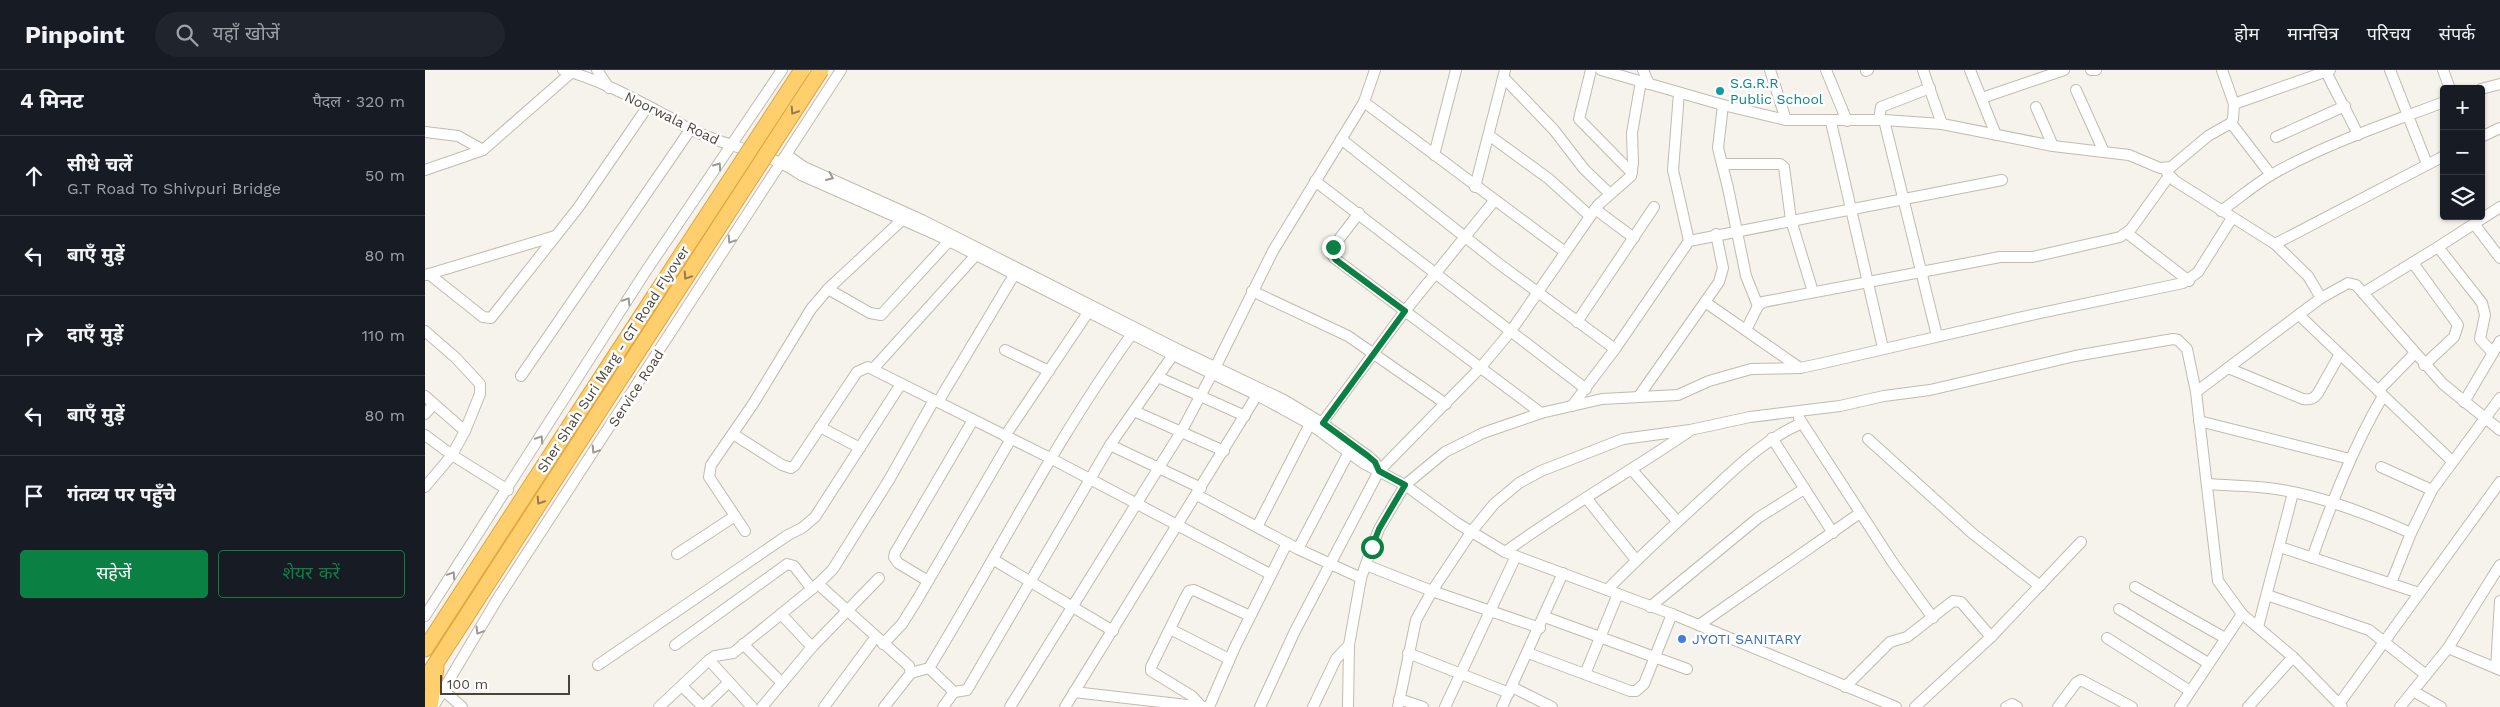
<!DOCTYPE html>
<html lang="hi">
<head>
<meta charset="utf-8">
<style>
	body { margin:0; font-family:"Work Sans","Noto Sans Devanagari",sans-serif; background:#20242c; color:#f1f3f6 }
	.controls { position:absolute; right:15px; top:15px; display:grid; overflow:hidden; border-radius:5px; box-shadow:0 1px 4px #0004 }
	.controls button { width:45px; height:45px; display:grid; place-items:center; padding:0; border:0; border-bottom:1px solid #363941; background:#171b24; color:#f1f3f6; font:25px sans-serif }
	.scale { position:absolute; left:15px; bottom:12px; width:130px; box-sizing:border-box; padding-left:5px; border:2px solid #4b4439; border-top:0; font-size:14px; line-height:18px; white-space:nowrap; color:#4b4439; -webkit-text-stroke:4px #fff; paint-order:stroke }
	.stop { position:absolute; width:15px; height:15px; margin:-11px; border:4px solid #0b8043; border-radius:50%; background:#fff }
	.stop.end { background:#0b8043; border-color:#fff; box-shadow:0 1px 5px #0008 }
	.list { margin:0; padding:0; list-style:none }
	h2 { display:flex; justify-content:space-between; align-items:center; height:65px; margin:0; padding:0 20px; font-size:21px }
	h2 small { font-size:16px; font-weight:400; color:#9ea1a6 }
	.list li { display:grid; grid-template-columns:32px 1fr auto; gap:15px; align-items:center; box-sizing:border-box; height:80px; padding:0 20px; border-top:1px solid #363941 }
	.list b { display:block; font-size:19px; white-space:nowrap }
	.list p { margin:0; font-size:16px; white-space:nowrap; color:#9ea1a6 }
	.list em { font-size:16px; font-style:normal; color:#9ea1a6 }
	.actions { display:flex; gap:10px; padding:15px 20px }
	.actions a { flex:1; padding:11px 0; border:1px solid #0b8043; border-radius:5px; text-align:center; font-size:18px; color:#0b8043 }
	.actions .main { background:#0b8043; color:#fff }
	.icon { flex:none; width:28px; height:28px; fill:none; stroke:currentColor; stroke-width:2; stroke-linecap:round; stroke-linejoin:round }
	.map { position:relative; flex:none; width:2075px; height:637px; overflow:hidden }
	header { display:flex; align-items:center; gap:30px; box-sizing:border-box; height:70px; padding:0 25px; background:#171b24; border-bottom:1px solid #363941 }
	header strong { font-size:24px }
	nav { display:flex; gap:28px; margin-inline-start:auto; font-size:18px }
	.search { width:350px; height:45px; background:#20242c; display:flex; align-items:center; gap:12px; box-sizing:border-box; padding:0 18px; border-radius:28px; color:#9ea1a6; font-size:19px }
	main { display:flex }
	aside { flex:1; background:#171b24 }
	.map>svg:first-child { display:block }
</style>
</head>
<body>
<header>
<strong>Pinpoint</strong>
<div class="search"><svg class="icon" aria-label="search" viewBox="0 0 24 24"><circle cx="10" cy="10" r="6"/><path d="M15 15l6 6"/></svg>यहाँ खोजें</div>
<nav><a>होम</a><a>मानचित्र</a><a>परिचय</a><a>संपर्क</a></nav>
</header>
<main>
<aside>
<h2>4 मिनट<small>पैदल · 320 m</small></h2>
<ul class="list">
<li><svg class="icon" aria-label="ahead" viewBox="0 0 24 24"><path d="M12 20V5M6 11l6-6 6 6"/></svg><div><b>सीधे चलें</b><p>G.T Road To Shivpuri Bridge</p></div><em>50 m</em></li>
<li><svg class="icon" aria-label="left" viewBox="0 0 24 24"><path d="M17 20v-9H6M10 6l-5 5 5 5"/></svg><div><b>बाएँ मुड़ें</b></div><em>80 m</em></li>
<li><svg class="icon" aria-label="right" viewBox="0 0 24 24"><path d="M7 20v-9h11M14 6l5 5-5 5"/></svg><div><b>दाएँ मुड़ें</b></div><em>110 m</em></li>
<li><svg class="icon" aria-label="left" viewBox="0 0 24 24"><path d="M17 20v-9H6M10 6l-5 5 5 5"/></svg><div><b>बाएँ मुड़ें</b></div><em>80 m</em></li>
<li><svg class="icon" aria-label="arrive" viewBox="0 0 24 24"><path d="M6 21V4h12l-3 4 3 4H6"/></svg><div><b>गंतव्य पर पहुँचे</b></div></li>
</ul>
<div class="actions"><a class="main">सहेजें</a><a>शेयर करें</a></div>
</aside>
<div class="map">
<svg width="2075" height="637" viewBox="0 0 2075 637">
	<rect width="100%" height="100%" fill="#f6f3ec"/>
	<g fill="none" stroke-linecap="round" stroke-linejoin="round">
		<g stroke="#c2bbae" stroke-width="12">
			<g id="minor">
				<path d="M138 0C173 9 208 28 240 45 249 49 257 56 267 60 302 77 344 82 376 105L512 165 748 285 832 325 885 354 938 393 980 415 1032 453 1080 482 1247 544 1471 637"/>
				<polyline points="172,0 184,18"/>
				<polyline points="1166,0 1154,49 1207,103"/>
				<polyline points="1176,0 1298,35 1361,50 1459,50 1517,54 1628,76 1704,85 1735,98 1746,97 1783,66 1806,53 1808,49 1809,34 1797,0"/>
				<polyline points="1218,0 1224,14"/>
				<polyline points="1345,0 1361,50"/>
				<polyline points="1401,0 1422,51"/>
				<polyline points="1498,0 1517,54"/>
				<polyline points="1545,0 1571,65"/>
				<polyline points="1666,0 1671,0"/>
				<polyline points="1965,0 2002,94"/>
				<polyline points="2018,0 2025,19"/>
				<polyline points="1441,1 1443,0"/>
				<path d="M1901 1C1911 24 1923 42 1933 65"/>
				<polyline points="1080,9 1129,60 1159,99 1184,123"/>
				<polyline points="2056,19 2075,14"/>
				<polyline points="1651,20 1679,82"/>
				<polyline points="1254,23 1248,100 1264,171"/>
				<polyline points="1557,28 1639,0"/>
				<polyline points="939,32 1140,182"/>
				<polyline points="1809,34 1905,0"/>
				<polyline points="1298,35 1293,78 1303,118 1321,206 1333,236"/>
				<polyline points="1611,37 1628,76"/>
				<polyline points="1454,50 1456,37 1505,18"/>
				<polyline points="1459,50 1512,266"/>
				<polyline points="1406,52 1458,278"/>
				<polyline points="1806,53 1846,105"/>
				<polyline points="0,62 33,66 58,80"/>
				<polyline points="1065,66 1124,109 1165,146"/>
				<polyline points="1851,67 1920,36"/>
				<polyline points="2056,67 2075,58"/>
				<polyline points="916,69 1073,193 1190,279"/>
				<polyline points="362,85 379,97 497,150 754,280 859,330 897,353 943,386 950,392 954,401"/>
				<polyline points="1009,85 1031,0"/>
				<polyline points="1297,94 1355,94 1359,97 1366,150 1388,222"/>
				<polyline points="0,100 58,80 147,2"/>
				<polyline points="1741,101 1750,111 1850,174 1883,206 1896,228"/>
				<polyline points="890,111 1161,319"/>
				<polyline points="1050,117 1080,0"/>
				<polyline points="1170,139 1209,168"/>
				<path d="M1796 141C1813 129 1829 115 1846 105 1900 74 1961 54 2019 32"/>
				<polyline points="934,143 908,177 906,183 909,188 1116,343"/>
				<polyline points="2050,155 2075,188"/>
				<polyline points="1702,163 1764,211"/>
				<polyline points="1850,174 2019,86"/>
				<polyline points="2013,177 2075,137"/>
				<polyline points="1988,193 2033,255 2029,267 1999,295"/>
				<polyline points="4,204 58,247 66,248 153,138 223,36"/>
				<polyline points="1,205 130,166"/>
				<polyline points="403,219 445,243 456,245 524,171"/>
				<polyline points="827,221 923,266 1021,334"/>
				<polyline points="1938,223 2013,177 2057,233 2060,245 2055,269 2068,283"/>
				<polyline points="1280,232 1375,298"/>
				<polyline points="1874,245 2027,391"/>
				<polyline points="1152,252 1229,137"/>
				<polyline points="1321,260 1333,236 1338,232 1575,187 1608,187 1695,167 1706,159 1744,106"/>
				<polyline points="0,261 31,288 55,314 55,324 40,361"/>
				<polyline points="580,280 624,301"/>
				<path d="M1803 298 1878 329C1885 330 1889 329 1893 323L1915 284"/>
				<polyline points="448,299 551,185"/>
				<polyline points="96,306 265,60"/>
				<polyline points="733,307 820,346"/>
				<polyline points="1953,321 1989,284"/>
				<polyline points="1771,322 1896,228 1923,213 1931,215 1938,223 2018,314 2075,360"/>
				<polyline points="0,326 40,361 27,385 0,417"/>
				<polyline points="1214,326 1294,212 1298,198 1291,164"/>
				<polyline points="513,332 589,205"/>
				<polyline points="2039,332 2075,271"/>
				<polyline points="1147,336 1190,279 1264,171 1577,110"/>
				<polyline points="709,341 799,381"/>
				<polyline points="0,344 9,334"/>
				<polyline points="1374,348 1468,493 1508,548"/>
				<polyline points="1774,351 1925,389"/>
				<polyline points="897,353 980,241 1069,131"/>
				<polyline points="395,357 435,378"/>
				<polyline points="308,364 357,395 366,398 370,395 432,302 443,297 625,388 845,504"/>
				<polyline points="0,365 27,385 83,420"/>
				<polyline points="580,366 664,241"/>
				<polyline points="1347,368 1408,463"/>
				<polyline points="1443,369 1547,463 1615,516"/>
				<polyline points="685,375 776,418"/>
				<polyline points="1956,397 2007,420"/>
				<polyline points="1207,400 1252,451"/>
				<path d="M1782 414C1805 416 1828 415 1851 419 1897 426 1943 444 1986 463"/>
				<polyline points="772,425 873,479 936,508"/>
				<polyline points="1162,429 1211,490"/>
				<polyline points="832,457 885,354"/>
				<polyline points="320,461 284,407 286,395 328,334 386,239 403,219 478,149"/>
				<polyline points="1855,477 1994,523"/>
				<polyline points="873,479 924,382"/>
				<path d="M1080 482C1139 439 1203 403 1263 362"/>
				<polyline points="252,484 310,446"/>
				<path d="M1887 488C1907 432 1928 377 1958 326"/>
				<polyline points="569,490 688,561"/>
				<polyline points="941,495 1007,521 1115,558"/>
				<polyline points="503,511 473,493 469,487 470,483 548,350"/>
				<polyline points="1966,513 1986,463 2007,420 2075,328"/>
				<polyline points="393,514 484,596 486,603 459,637"/>
				<polyline points="1710,517 1800,568"/>
				<path d="M1182 520C1215 486 1250 454 1285 422 1314 395 1340 369 1377 353"/>
				<polyline points="1842,525 1944,560 2001,605"/>
				<polyline points="1225,537 1333,448 1379,419"/>
				<polyline points="1694,539 1783,593"/>
				<polyline points="356,544 387,577"/>
				<polyline points="0,546 219,204 357,0"/>
				<polyline points="1120,547 1262,599"/>
				<polyline points="1274,555 1435,443"/>
				<polyline points="1833,557 1868,423"/>
				<polyline points="745,559 804,589"/>
				<polyline points="1682,568 1765,621"/>
				<polyline points="318,574 357,613"/>
				<polyline points="458,574 477,554 492,530 586,369"/>
				<polyline points="250,575 362,494 369,496 387,519"/>
				<polyline points="2023,578 2075,600"/>
				<polyline points="983,583 1084,623"/>
				<polyline points="1103,583 1205,621 1211,621 1219,614 1247,544"/>
				<polyline points="284,590 327,637"/>
				<polyline points="173,595 363,465 377,458 390,447 476,314"/>
				<polyline points="504,598 529,622 542,620 685,375 748,285"/>
				<polyline points="2071,598 2075,531"/>
				<path d="M486 603 504 598C572 487 630 370 707 264"/>
				<polyline points="1160,604 1193,524"/>
				<polyline points="257,616 278,637"/>
				<polyline points="1087,617 1127,637"/>
				<polyline points="1420,617 1465,572 1482,567 1528,531 1536,532 1566,567"/>
				<polyline points="18,620 37,637"/>
				<polyline points="1988,621 2016,637"/>
				<polyline points="649,622 779,637"/>
				<polyline points="974,629 998,637"/>
				<polyline points="1914,634 2075,412"/>
				<polyline points="776,636 767,626 726,601 726,597 760,528 764,521 769,520 825,546"/>
				<polyline points="8,637 73,528 416,0"/>
				<polyline points="234,637 284,590 290,586 308,583 393,514 408,499 464,410 509,330"/>
				<polyline points="278,637 304,612"/>
				<polyline points="337,637 387,577 454,508"/>
				<polyline points="399,637 450,568"/>
				<polyline points="518,637 529,622"/>
				<polyline points="585,637 756,362 787,304 848,181 939,32 950,0"/>
				<polyline points="640,637 832,325"/>
				<polyline points="784,637 810,577 862,473"/>
				<polyline points="835,637 870,561 954,401 1056,297 1086,261 1173,135 1206,106 1208,93 1207,63 1216,11"/>
				<polyline points="888,637 911,589 924,575"/>
				<polyline points="923,637 924,575 936,508 947,477 954,459 980,415 1020,382 1058,363 1116,343 1177,329 1253,325 1284,311 1326,299 1375,298 1394,294 1611,244 1758,213 1773,202 1807,148"/>
				<polyline points="973,637 991,550 1007,521 1047,461 1069,434 1094,413 1116,401 1198,369 1265,360 1325,347 1415,336 1459,326 1505,320 1650,286 1748,269 1753,270 1762,279 1771,322 1793,511 1817,544 1868,587 1917,637"/>
				<polyline points="1020,637 1091,486"/>
				<polyline points="1077,637 1138,503"/>
				<polyline points="1490,637 1566,567 1656,472"/>
				<polyline points="1581,637 1587,634 1592,637"/>
				<polyline points="1633,637 1651,613 1656,610 1707,637"/>
				<polyline points="1755,637 1817,544"/>
				<polyline points="1823,637 1868,587"/>
				<polyline points="1975,637 2023,578 2075,495"/>
			</g>
		</g>
		<g stroke="#e0a43c" stroke-width="17">
			<g id="highway">
				<polyline points="0,579 185,294"/>
				<polyline points="0,610 199,303"/>
				<polyline points="5,637 11,598"/>
			</g>
		</g>
		<use href="#minor" stroke="#fff" stroke-width="10"/>
		<use href="#highway" stroke="#ffcf6e" stroke-width="15"/>
		<g stroke="#e0a43c" stroke-width="17" stroke-linecap="butt">
			<g id="highway-bridge">
				<polyline points="185,294 377,0"/>
				<polyline points="199,303 396,0"/>
			</g>
		</g>
		<use href="#highway-bridge" stroke="#ffcf6e" stroke-width="15"/>
	</g>
	<defs><path id="oneway-chevron" d="M-2-3.5L2.5 0L-2 3.5" fill="none" stroke-width="1.6" stroke-linecap="round" stroke-linejoin="round" transform="scale(1.25)"/></defs>
	<g stroke="#937c4e">
		<use href="#oneway-chevron" transform="translate(369 41) rotate(123)"/>
		<use href="#oneway-chevron" transform="translate(262 206) rotate(123)"/>
		<use href="#oneway-chevron" transform="translate(115 431) rotate(123)"/>
	</g>
	<g stroke="#9c9892">
		<use href="#oneway-chevron" transform="translate(293 96) rotate(-55)"/>
		<use href="#oneway-chevron" transform="translate(405 107) rotate(24)"/>
		<use href="#oneway-chevron" transform="translate(306 170) rotate(123)"/>
		<use href="#oneway-chevron" transform="translate(202 231) rotate(-58)"/>
		<use href="#oneway-chevron" transform="translate(115 369) rotate(-57)"/>
		<use href="#oneway-chevron" transform="translate(170 380) rotate(123)"/>
		<use href="#oneway-chevron" transform="translate(27 505) rotate(-57)"/>
		<use href="#oneway-chevron" transform="translate(54 561) rotate(121)"/>
	</g>
	<g fill="none" stroke-linecap="round" stroke-linejoin="round">
		<polyline stroke="#0b8043" stroke-width="6" points="908,177 906,183 911,190 980,241 898,353 943,386 950,392 954,401 980,415 954,459 947,477"/>
	</g>
	<circle fill="#0f9aa8" stroke="#fff" stroke-width="2" cx="1295" cy="21" r="5"/>
	<circle fill="#3f7fe0" stroke="#fff" stroke-width="2" cx="1257" cy="569" r="5"/>
	<g text-anchor="middle" stroke-width="5" stroke-linejoin="round" paint-order="stroke">
		<g font-size="14" fill="#0d838f" stroke="#fff" text-anchor="start">
			<text x="1305" y="18">S.G.R.R<tspan x="1305" dy="16">Public School</tspan></text>
		</g>
		<g font-size="14" fill="#4b4439" stroke="#fff">
			<text transform="translate(247 48) rotate(26)" y="5">Noorwala Road</text>
			<text transform="translate(188 289) rotate(-57)" y="5">Sher Shah Suri Marg - GT Road Flyover</text>
			<text transform="translate(211 318) rotate(-57)" y="5">Service Road</text>
		</g>
		<g font-size="14" fill="#366cbe" stroke="#fff" text-anchor="start">
			<text x="1267" y="574">JYOTI SANITARY</text>
		</g>
	</g>
</svg>
<div class="controls">
<button>+</button>
<button>−</button>
<button><svg class="icon" aria-label="layers" viewBox="0 0 24 24"><path d="M12 4l9 5-9 5-9-5zM3 14l9 5 9-5"/></svg></button>
</div>
<div class="scale">100 m</div>
<div class="stop" style="left:947px;top:477px"></div>
<div class="stop end" style="left:908px;top:177px"></div>
</div>
</main>
</body>
</html>
